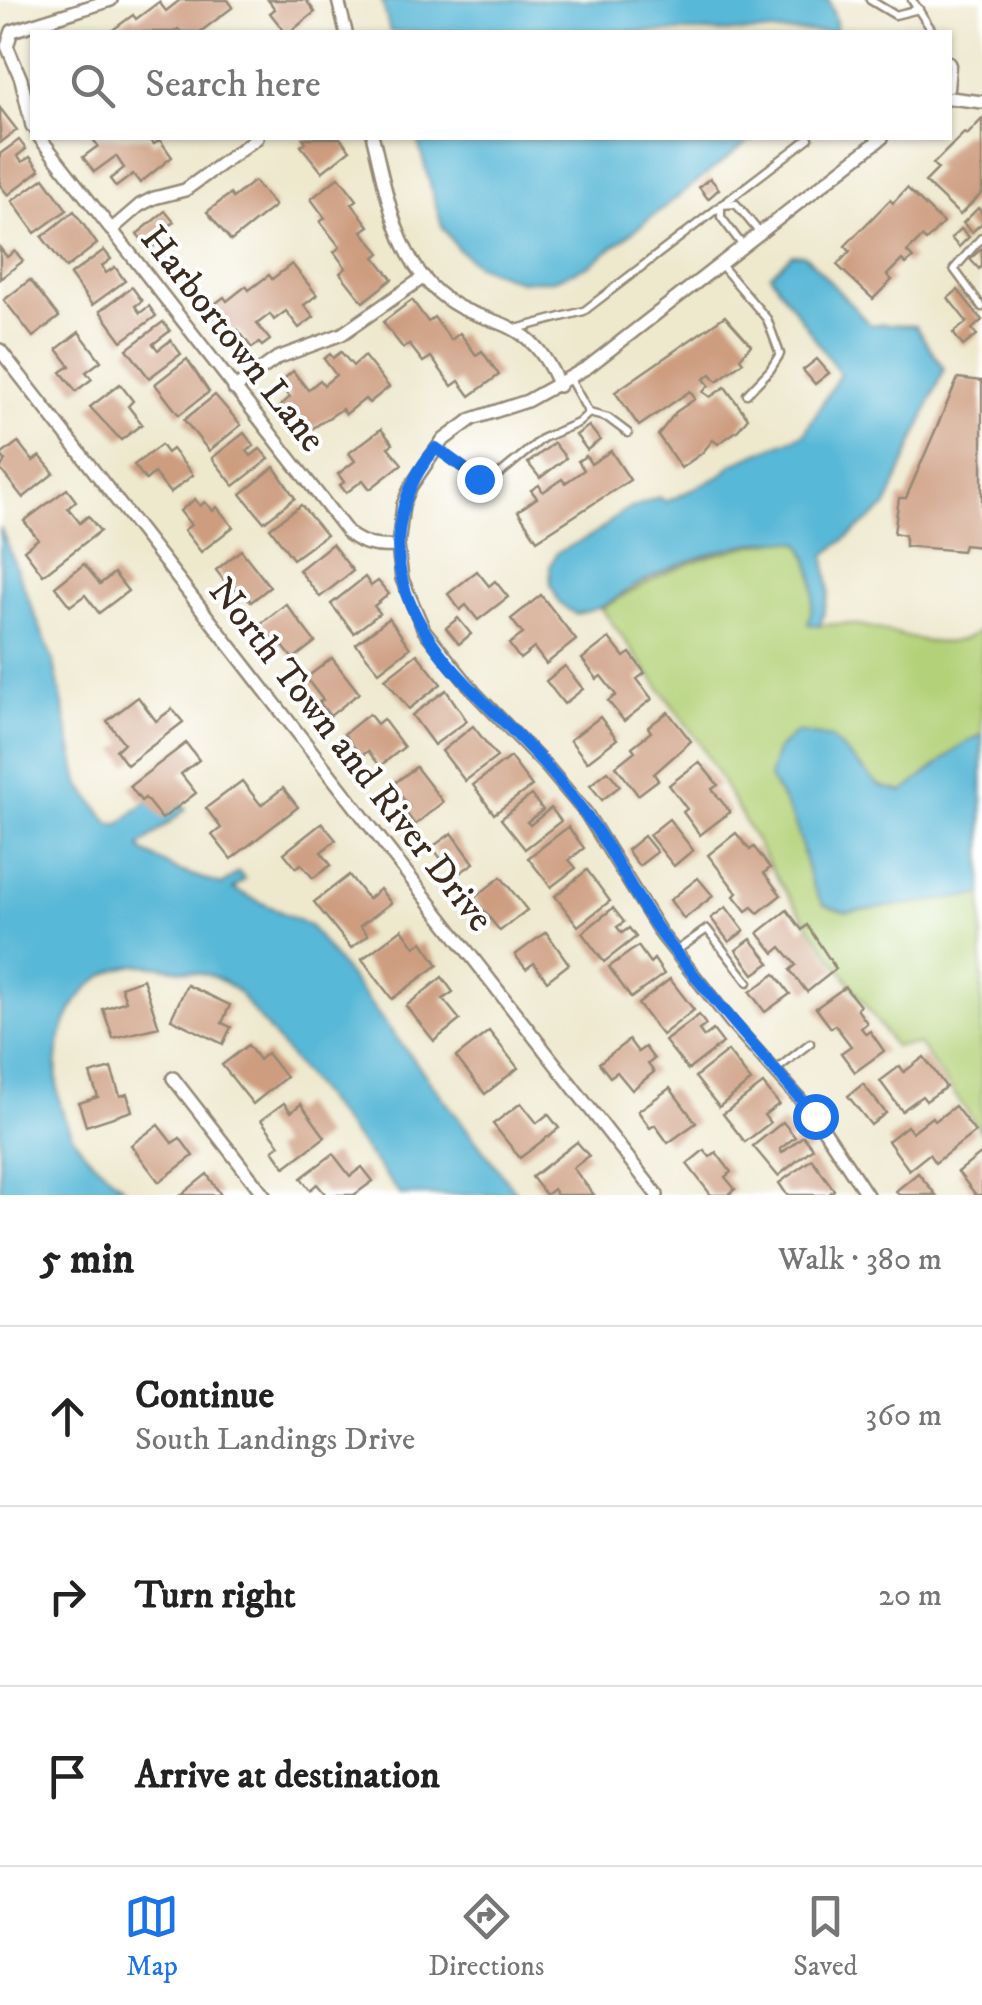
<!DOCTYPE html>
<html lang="en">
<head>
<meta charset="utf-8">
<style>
	body { margin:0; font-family:"IM FELL DW Pica",serif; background:#f2f2f2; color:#222 }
	.stop { position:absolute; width:30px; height:30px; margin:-22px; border:8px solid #1a73e8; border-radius:50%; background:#fff }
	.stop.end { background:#1a73e8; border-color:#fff; box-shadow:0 2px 10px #0008 }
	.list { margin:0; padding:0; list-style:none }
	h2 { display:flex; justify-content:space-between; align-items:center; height:130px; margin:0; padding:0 40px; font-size:42px }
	h2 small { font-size:32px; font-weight:400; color:#767676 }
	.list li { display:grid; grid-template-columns:65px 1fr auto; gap:30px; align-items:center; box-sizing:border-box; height:180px; padding:0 40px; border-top:2px solid #e0e0e0 }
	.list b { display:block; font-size:38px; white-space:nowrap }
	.list p { margin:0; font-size:32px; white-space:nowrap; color:#767676 }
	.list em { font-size:32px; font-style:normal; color:#767676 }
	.icon { flex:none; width:55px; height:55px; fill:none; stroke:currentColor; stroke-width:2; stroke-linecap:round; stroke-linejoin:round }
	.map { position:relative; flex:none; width:982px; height:1195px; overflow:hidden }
	.search { position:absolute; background:#fff; box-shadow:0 2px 8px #0004; left:30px; right:30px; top:30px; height:110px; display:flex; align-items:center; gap:25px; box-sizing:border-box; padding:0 35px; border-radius:0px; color:#767676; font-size:38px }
	.sheet { height:670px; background:#fff }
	nav { display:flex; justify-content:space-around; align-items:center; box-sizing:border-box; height:140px; border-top:2px solid #e0e0e0; background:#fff; font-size:28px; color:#767676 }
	nav a { display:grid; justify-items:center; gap:5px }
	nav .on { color:#1a73e8 }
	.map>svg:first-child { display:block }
</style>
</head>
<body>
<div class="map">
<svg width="982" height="1195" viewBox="0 0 982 1195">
	<rect width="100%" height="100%" fill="#fff"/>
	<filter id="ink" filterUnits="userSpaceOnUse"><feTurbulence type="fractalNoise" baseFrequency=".01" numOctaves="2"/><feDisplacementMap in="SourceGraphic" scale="20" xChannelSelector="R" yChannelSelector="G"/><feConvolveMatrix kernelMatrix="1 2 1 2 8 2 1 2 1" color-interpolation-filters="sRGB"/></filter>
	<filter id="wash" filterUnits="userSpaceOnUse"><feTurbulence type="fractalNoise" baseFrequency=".0048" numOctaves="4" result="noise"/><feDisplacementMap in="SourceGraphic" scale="40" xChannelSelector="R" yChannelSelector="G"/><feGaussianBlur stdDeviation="2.25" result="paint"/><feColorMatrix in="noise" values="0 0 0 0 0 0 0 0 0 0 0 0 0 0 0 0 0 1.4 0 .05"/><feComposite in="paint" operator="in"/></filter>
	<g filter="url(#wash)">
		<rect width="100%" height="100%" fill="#eee8cd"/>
		<path fill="#b3d178" stroke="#777e4b" stroke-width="2.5" d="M784 540 800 543C817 573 816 591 809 624 823 627 835 623 849 624 896 627 940 661 982 629V1133L919 1044 894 1046 781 885 700 743 602 609C661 570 714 550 784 540Z"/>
		<g fill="#58b8d7" stroke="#4a717a" stroke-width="2.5">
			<polygon points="382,0 829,0 836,22 836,32 390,32"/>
			<polygon points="417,138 753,138 590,265 553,280 520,281 476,265 457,248 442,226"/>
			<path d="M792 254 805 255 869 324 915 326 944 369 886 507 825 555 829 593 820 626 808 624C817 594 816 570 800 543 757 533 682 561 643 581 613 597 611 608 575 614L559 603 551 585 550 567 557 553 598 532 622 512 659 497 666 502 721 476 732 464 804 434 840 374 770 275Z"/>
			<path d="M0 527 54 663 79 783 110 824H120L167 784 186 809 140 846 142 851 177 870 222 885 238 872 245 879 233 889 310 926 518 1195H401L238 992C219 975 200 972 175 969 161 967 144 963 130 966 59 980 41 1072 69 1129 83 1158 109 1173 131 1195H0Z"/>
			<path d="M796 732 831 738 880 786 903 792 966 742 982 735V895L846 912 824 905C808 883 806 861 799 836 793 815 781 796 769 778L777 750Z"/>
		</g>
		<g id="blocks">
			<g fill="#ce9d80">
				<polygon points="180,0 228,0 233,7 200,32 181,32 178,29 173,32 110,32 133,15 136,19 159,2 166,11"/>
				<polygon points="268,0 306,0 315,12 290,32 285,32 270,13 275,9"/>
				<polygon points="0,108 17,130 0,143"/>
				<polygon points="982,119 982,193 960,215 925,182 938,169 933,164 964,133 967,135"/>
				<polygon points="92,138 149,138 154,144 160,140 172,157 140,183 133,174 116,187 110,179 124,168 116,156 94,172 83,157 98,146"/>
				<polygon points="303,138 340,138 350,150 322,172 301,146 306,142"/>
				<polygon points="19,140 26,149 17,156 22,162 30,157 40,170 8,195 0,185 0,154"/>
				<polygon points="339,177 357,200 352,204 369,226 362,231 380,253 375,257 392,279 363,302 340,273 346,268 334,252 340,247 320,222 325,218 311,199"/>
				<polygon points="44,178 67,210 35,233 12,201"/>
				<polygon points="710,178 719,189 708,199 699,187"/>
				<polygon points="254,181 275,206 231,241 207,212 230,194 233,198"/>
				<polygon points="907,188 943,223 926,241 922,237 907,252 913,258 906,264 902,260 887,275 892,280 873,299 837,265 850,251 845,246 890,200 893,203"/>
				<polygon points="978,208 982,213 982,223 972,232 963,223"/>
				<polygon points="74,211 97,244 66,268 42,237"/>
				<polygon points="165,211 174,222 158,235 162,240 150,249 137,234"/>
				<polygon points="961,229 969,237 959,247 951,238"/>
				<polygon points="0,248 7,257 15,251 23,261 0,279"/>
				<polygon points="982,248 982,266 979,269 970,259"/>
				<polygon points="104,250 111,259 102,266 106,273 115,267 125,281 92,305 70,275"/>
				<polygon points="168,250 177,261 166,271 156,259"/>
				<polygon points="292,264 317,295 304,305 314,317 299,328 286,311 274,320 270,314 257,324 270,340 262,346 259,343 252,348 238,330 225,340 204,312 224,297 227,301 246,286 249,290 269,275 272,279"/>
				<polygon points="30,280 59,317 33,337 4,300"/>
				<polygon points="132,287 142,301 135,306 140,313 149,306 156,316 122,341 100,311"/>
				<polygon points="958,290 982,320 972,329 977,335 963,346 953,333 967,322 948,298"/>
				<polygon points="412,300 428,322 434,317 451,340 460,333 476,355 482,351 499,375 470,396 459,381 452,386 431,357 423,362 409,344 403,348 383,322"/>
				<polygon points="725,316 751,345 740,358 743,362 717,381 711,374 704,379 709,385 703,392 710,397 725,387 748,418 738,430 718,444 713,440 702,453 681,468 658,435 676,412 695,399 690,391 639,426 615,392"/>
				<polygon points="163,322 170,331 153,344 158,350 171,340 181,354 149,378 127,349"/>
				<polygon points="79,332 101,361 86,372 92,379 76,391 61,372 70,366 57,349"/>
				<polygon points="341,352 353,366 364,356 389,387 369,403 365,399 346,414 342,409 301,436 278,408 290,397 279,383 293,371 308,390 320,380 324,385 336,375 324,359 330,354 333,358"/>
				<polygon points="187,359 209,392 179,415 155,384"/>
				<polygon points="817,359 829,373 815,384 803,370"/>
				<polygon points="958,378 982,381 982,547 964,545 962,551 905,546 905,535 894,533 899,498 906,498"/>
				<polygon points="120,384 133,401 128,406 142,424 121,440 90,407"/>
				<polygon points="215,395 241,425 209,451 184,420"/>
				<polygon points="589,426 600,440 587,450 576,435"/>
				<polygon points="381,429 393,444 388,447 402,464 370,489 363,480 346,493 340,485 344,482 338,474 355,461 349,453"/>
				<polygon points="244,433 254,446 247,451 251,456 260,449 269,459 234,486 212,458"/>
				<polygon points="18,442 33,461 40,456 54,473 23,498 0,469 5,460 1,455"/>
				<polygon points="554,443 566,458 540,478 528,463"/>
				<polygon points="161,445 167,453 172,449 193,475 170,493 154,473 146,480 134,465"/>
				<polygon points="611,451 630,480 537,540 518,511 537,498 531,490 539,485 543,492 562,479 565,483 584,470 578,461 586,456 591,464"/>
				<polygon points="274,467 295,498 264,522 241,494"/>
				<polygon points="67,489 76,501 68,508 80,523 88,516 100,531 43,575 24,550 38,539 24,521"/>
				<polygon points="195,499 200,506 205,502 213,511 217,507 233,527 201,552 184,530 191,525 180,511"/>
				<polygon points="301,505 326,535 293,559 270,528"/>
				<polygon points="332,544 353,571 320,597 299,570"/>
				<polygon points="241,550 270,587 251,602 239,586 232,591 216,570"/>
				<polygon points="84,564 100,584 114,573 128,591 99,613 85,595 70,606 55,587"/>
				<polygon points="477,571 489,586 495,581 508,597 478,620 466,605 460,610 448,594"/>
				<polygon points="365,577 371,586 378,581 389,594 374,606 380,613 354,633 331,604"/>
				<polygon points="541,595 576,640 546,664 534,648 520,659 509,644 523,634 511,619"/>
				<polygon points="286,604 315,642 293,659 278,640 273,644 259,625"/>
				<polygon points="389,618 410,648 379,672 356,644"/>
				<polygon points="458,618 471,634 459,644 446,628"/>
				<polygon points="609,638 624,657 630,653 645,673 637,679 652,699 624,721 608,701 616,695 601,676 597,679 582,659"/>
				<polygon points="417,654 441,684 409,709 385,679"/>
				<polygon points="332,658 359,693 330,716 319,702 323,700 306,678"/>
				<polygon points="565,666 583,689 564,704 546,681"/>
				<polygon points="446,690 467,721 434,745 412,715"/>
				<polygon points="138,697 156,721 172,709 183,722 127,765 116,750 124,743 107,721"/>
				<polygon points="668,712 691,741 654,774 658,780 638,795 616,766 635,751 632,747 651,732 648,727"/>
				<polygon points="369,714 377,724 383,719 404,747 380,766 368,751 361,756 344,734"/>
				<polygon points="600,717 617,739 587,762 570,740"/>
				<polygon points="473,726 497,757 465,781 442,751"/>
				<polygon points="186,743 199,760 181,774 196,793 162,819 145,798 141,801 130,786"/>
				<polygon points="510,757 532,786 494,814 473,785"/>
				<polygon points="699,762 718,785 712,789 730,812 700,835 683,812 687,809 669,785"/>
				<polygon points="416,767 443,802 415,825 404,810 409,806 392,785"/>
				<polygon points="608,771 620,786 602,800 590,785"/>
				<polygon points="242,781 261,805 283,788 298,807 231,859 212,835 221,828 206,808"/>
				<polygon points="531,795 543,810 527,822 530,825 551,808 561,821 525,849 501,819"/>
				<polygon points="669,819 693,850 674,866 649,835"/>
				<polygon points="322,823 336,840 321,852 331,865 313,878 301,864 296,868 284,853"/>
				<polygon points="568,827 584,848 569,860 576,868 551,887 528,858"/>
				<polygon points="452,833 474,863 461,872 449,855 442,860 432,847"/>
				<polygon points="736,833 750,850 754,847 770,868 764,873 781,895 758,913 752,907 746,911 734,896 737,893 708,855"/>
				<polygon points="644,836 657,852 639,866 627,850"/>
				<polygon points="587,870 610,901 578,926 555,896"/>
				<polygon points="349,875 368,899 380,889 391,903 360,926 368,935 351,948 314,902"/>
				<polygon points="501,877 527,910 500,931 474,898"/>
				<polygon points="698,878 713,896 684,919 670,900"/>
				<polygon points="726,907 744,931 729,942 711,918"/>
				<polygon points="613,908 624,922 617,927 622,933 629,928 636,937 604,962 582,933"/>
				<polygon points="787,910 802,930 807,925 836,969 807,992 790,970 796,965 781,947 774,953 758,933"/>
				<polygon points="402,929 415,947 422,942 438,965 392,999 362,959"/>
				<polygon points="546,932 569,964 547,981 534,963 526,969 515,955"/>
				<polygon points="751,939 770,963 754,974 736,950"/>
				<polygon points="638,946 650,963 654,959 664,974 631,998 609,967"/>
				<polygon points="775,974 790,994 765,1012 750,992"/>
				<polygon points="442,977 453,992 443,999 460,1020 434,1041 406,1006"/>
				<polygon points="143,979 159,1027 113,1038 103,1009 126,1001 121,987"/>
				<polygon points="670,979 694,1010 662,1035 638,1004"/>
				<polygon points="187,985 230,1005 222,1023 231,1027 223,1044 171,1019"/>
				<polygon points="845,987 860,1006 857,1009 867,1023 861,1028 866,1034 870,1031 884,1051 855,1072 841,1053 851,1046 835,1025 831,1028 816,1008"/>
				<polygon points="699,1015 706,1025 699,1030 704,1037 713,1030 723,1043 688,1070 665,1041"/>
				<polygon points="489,1031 518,1068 485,1094 456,1057"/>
				<polygon points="629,1040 638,1052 645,1047 654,1059 648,1064 654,1072 632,1090 617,1072 610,1077 599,1063"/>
				<polygon points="248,1045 259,1060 267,1053 286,1077 253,1104 222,1065"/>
				<polygon points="728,1051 751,1081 719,1107 695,1077"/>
				<polygon points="924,1057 946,1087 926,1101 922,1096 902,1111 880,1081 900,1066 904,1072"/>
				<polygon points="111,1068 120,1096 127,1094 132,1111 86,1126 79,1103 98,1097 90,1074"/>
				<polygon points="763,1084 779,1104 764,1115 770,1123 745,1142 723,1114"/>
				<polygon points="863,1084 886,1113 871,1125 848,1096"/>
				<polygon points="670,1088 696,1123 668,1143 655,1125 650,1128 638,1111"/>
				<polygon points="284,1103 291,1112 301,1104 325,1137 285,1167 273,1150 280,1145 261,1120"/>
				<polygon points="521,1103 537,1123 548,1114 559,1128 520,1158 493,1124"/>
				<polygon points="955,1106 975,1132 935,1163 929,1154 909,1170 888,1141 907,1126 912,1132 932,1117 935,1121"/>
				<polygon points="783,1122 795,1137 780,1149 782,1153 803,1136 813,1148 778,1176 753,1146"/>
				<polygon points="158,1125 172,1143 180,1138 193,1156 159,1182 131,1145"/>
				<polygon points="577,1142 589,1156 573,1168 594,1195 557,1195 553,1189 546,1195 532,1177"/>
				<polygon points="704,1150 710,1157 716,1152 731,1172 725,1177 735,1189 728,1195 711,1195 687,1164"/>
				<polygon points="982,1153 982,1195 976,1195 958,1172"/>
				<polygon points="333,1154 350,1176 362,1167 373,1181 354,1195 326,1195 317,1184 310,1190 301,1178"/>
				<polygon points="812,1159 834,1190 828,1195 787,1195 779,1183"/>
				<polygon points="918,1173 936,1195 899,1195 896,1191"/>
				<polygon points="207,1174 221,1195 181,1195"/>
			</g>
		</g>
	</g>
	<g filter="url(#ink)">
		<use href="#blocks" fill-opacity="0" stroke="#948976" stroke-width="2.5"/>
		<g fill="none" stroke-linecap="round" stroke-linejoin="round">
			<g stroke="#948976" stroke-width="11">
				<g id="lane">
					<polyline points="870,0 895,15 919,9"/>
					<polyline points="912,0 933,32"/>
					<polyline points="950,60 952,65 950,89"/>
					<polyline points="982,237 954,269 982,307"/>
					<polyline points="743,246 721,217 721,205 736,204 759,232"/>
					<polyline points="721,265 767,319 780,354 770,370 747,394"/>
					<polyline points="516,329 584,311 809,138"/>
					<polyline points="589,413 608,418 628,433"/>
					<polyline points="436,448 479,479 491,481 543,438 578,423 589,413 570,379"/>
					<polyline points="676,951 707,929 748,982"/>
					<polyline points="776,1070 810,1043"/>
				</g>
			</g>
			<g stroke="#948976" stroke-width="16">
				<g id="street">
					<polyline points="338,0 346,32"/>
					<polyline points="950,98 982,102"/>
					<polyline points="32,126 21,79 7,46 12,31 111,0"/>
					<path d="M40 138 349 534C365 546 378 547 398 546"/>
					<path d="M373 138C385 186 394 248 431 286 480 335 525 303 559 386"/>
					<polyline points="111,230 140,205 154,198 185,190 257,138"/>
					<polyline points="0,350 657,1195"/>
					<polyline points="234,389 277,358 342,334 424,277"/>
					<polyline points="173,1078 264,1195"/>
					<polyline points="867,1195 815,1116 732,1023 662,935 586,813 548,768 475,693 424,630 402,579 398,546 403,505 411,486 442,441 472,419 527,401 588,367 882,138"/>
				</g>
			</g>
			<use href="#lane" stroke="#fff" stroke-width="6"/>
			<use href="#street" stroke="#fff" stroke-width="11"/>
		</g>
	</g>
	<g fill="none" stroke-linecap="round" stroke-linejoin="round" filter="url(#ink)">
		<path stroke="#1a73e8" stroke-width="12" d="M479 479 436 448C402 486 389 541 405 590 425 650 478 695 521 739 541 759 559 780 576 802 610 843 631 893 663 936 711 999 764 1056 815 1116"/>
	</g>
	<g text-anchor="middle" stroke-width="8" stroke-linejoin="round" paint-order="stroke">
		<g font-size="38" fill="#3b2a1e" stroke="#fff">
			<text transform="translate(234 338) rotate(52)" y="13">Harbortown Lane</text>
			<text transform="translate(352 754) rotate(52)" y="13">North Town and River Drive</text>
		</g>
	</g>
</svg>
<div class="stop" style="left:815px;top:1116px"></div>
<div class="stop end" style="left:479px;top:479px"></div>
<div class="search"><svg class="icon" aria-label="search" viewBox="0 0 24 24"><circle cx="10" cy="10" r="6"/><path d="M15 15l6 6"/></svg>Search here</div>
</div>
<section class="sheet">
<h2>5 min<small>Walk · 380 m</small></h2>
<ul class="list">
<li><svg class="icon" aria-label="ahead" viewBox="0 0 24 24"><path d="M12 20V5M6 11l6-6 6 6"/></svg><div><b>Continue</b><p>South Landings Drive</p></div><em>360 m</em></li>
<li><svg class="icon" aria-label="right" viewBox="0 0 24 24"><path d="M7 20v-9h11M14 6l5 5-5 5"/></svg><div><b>Turn right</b></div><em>20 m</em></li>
<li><svg class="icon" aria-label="arrive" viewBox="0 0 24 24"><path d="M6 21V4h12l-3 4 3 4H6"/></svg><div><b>Arrive at destination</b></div></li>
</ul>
</section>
<nav>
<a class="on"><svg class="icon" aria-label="map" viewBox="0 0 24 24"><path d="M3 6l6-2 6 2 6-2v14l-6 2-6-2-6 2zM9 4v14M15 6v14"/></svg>Map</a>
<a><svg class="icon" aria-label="directions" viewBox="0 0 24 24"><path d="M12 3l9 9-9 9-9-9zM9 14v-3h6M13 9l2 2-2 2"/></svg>Directions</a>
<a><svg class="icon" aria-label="saved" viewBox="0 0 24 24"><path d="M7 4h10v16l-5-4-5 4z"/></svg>Saved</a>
</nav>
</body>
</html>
